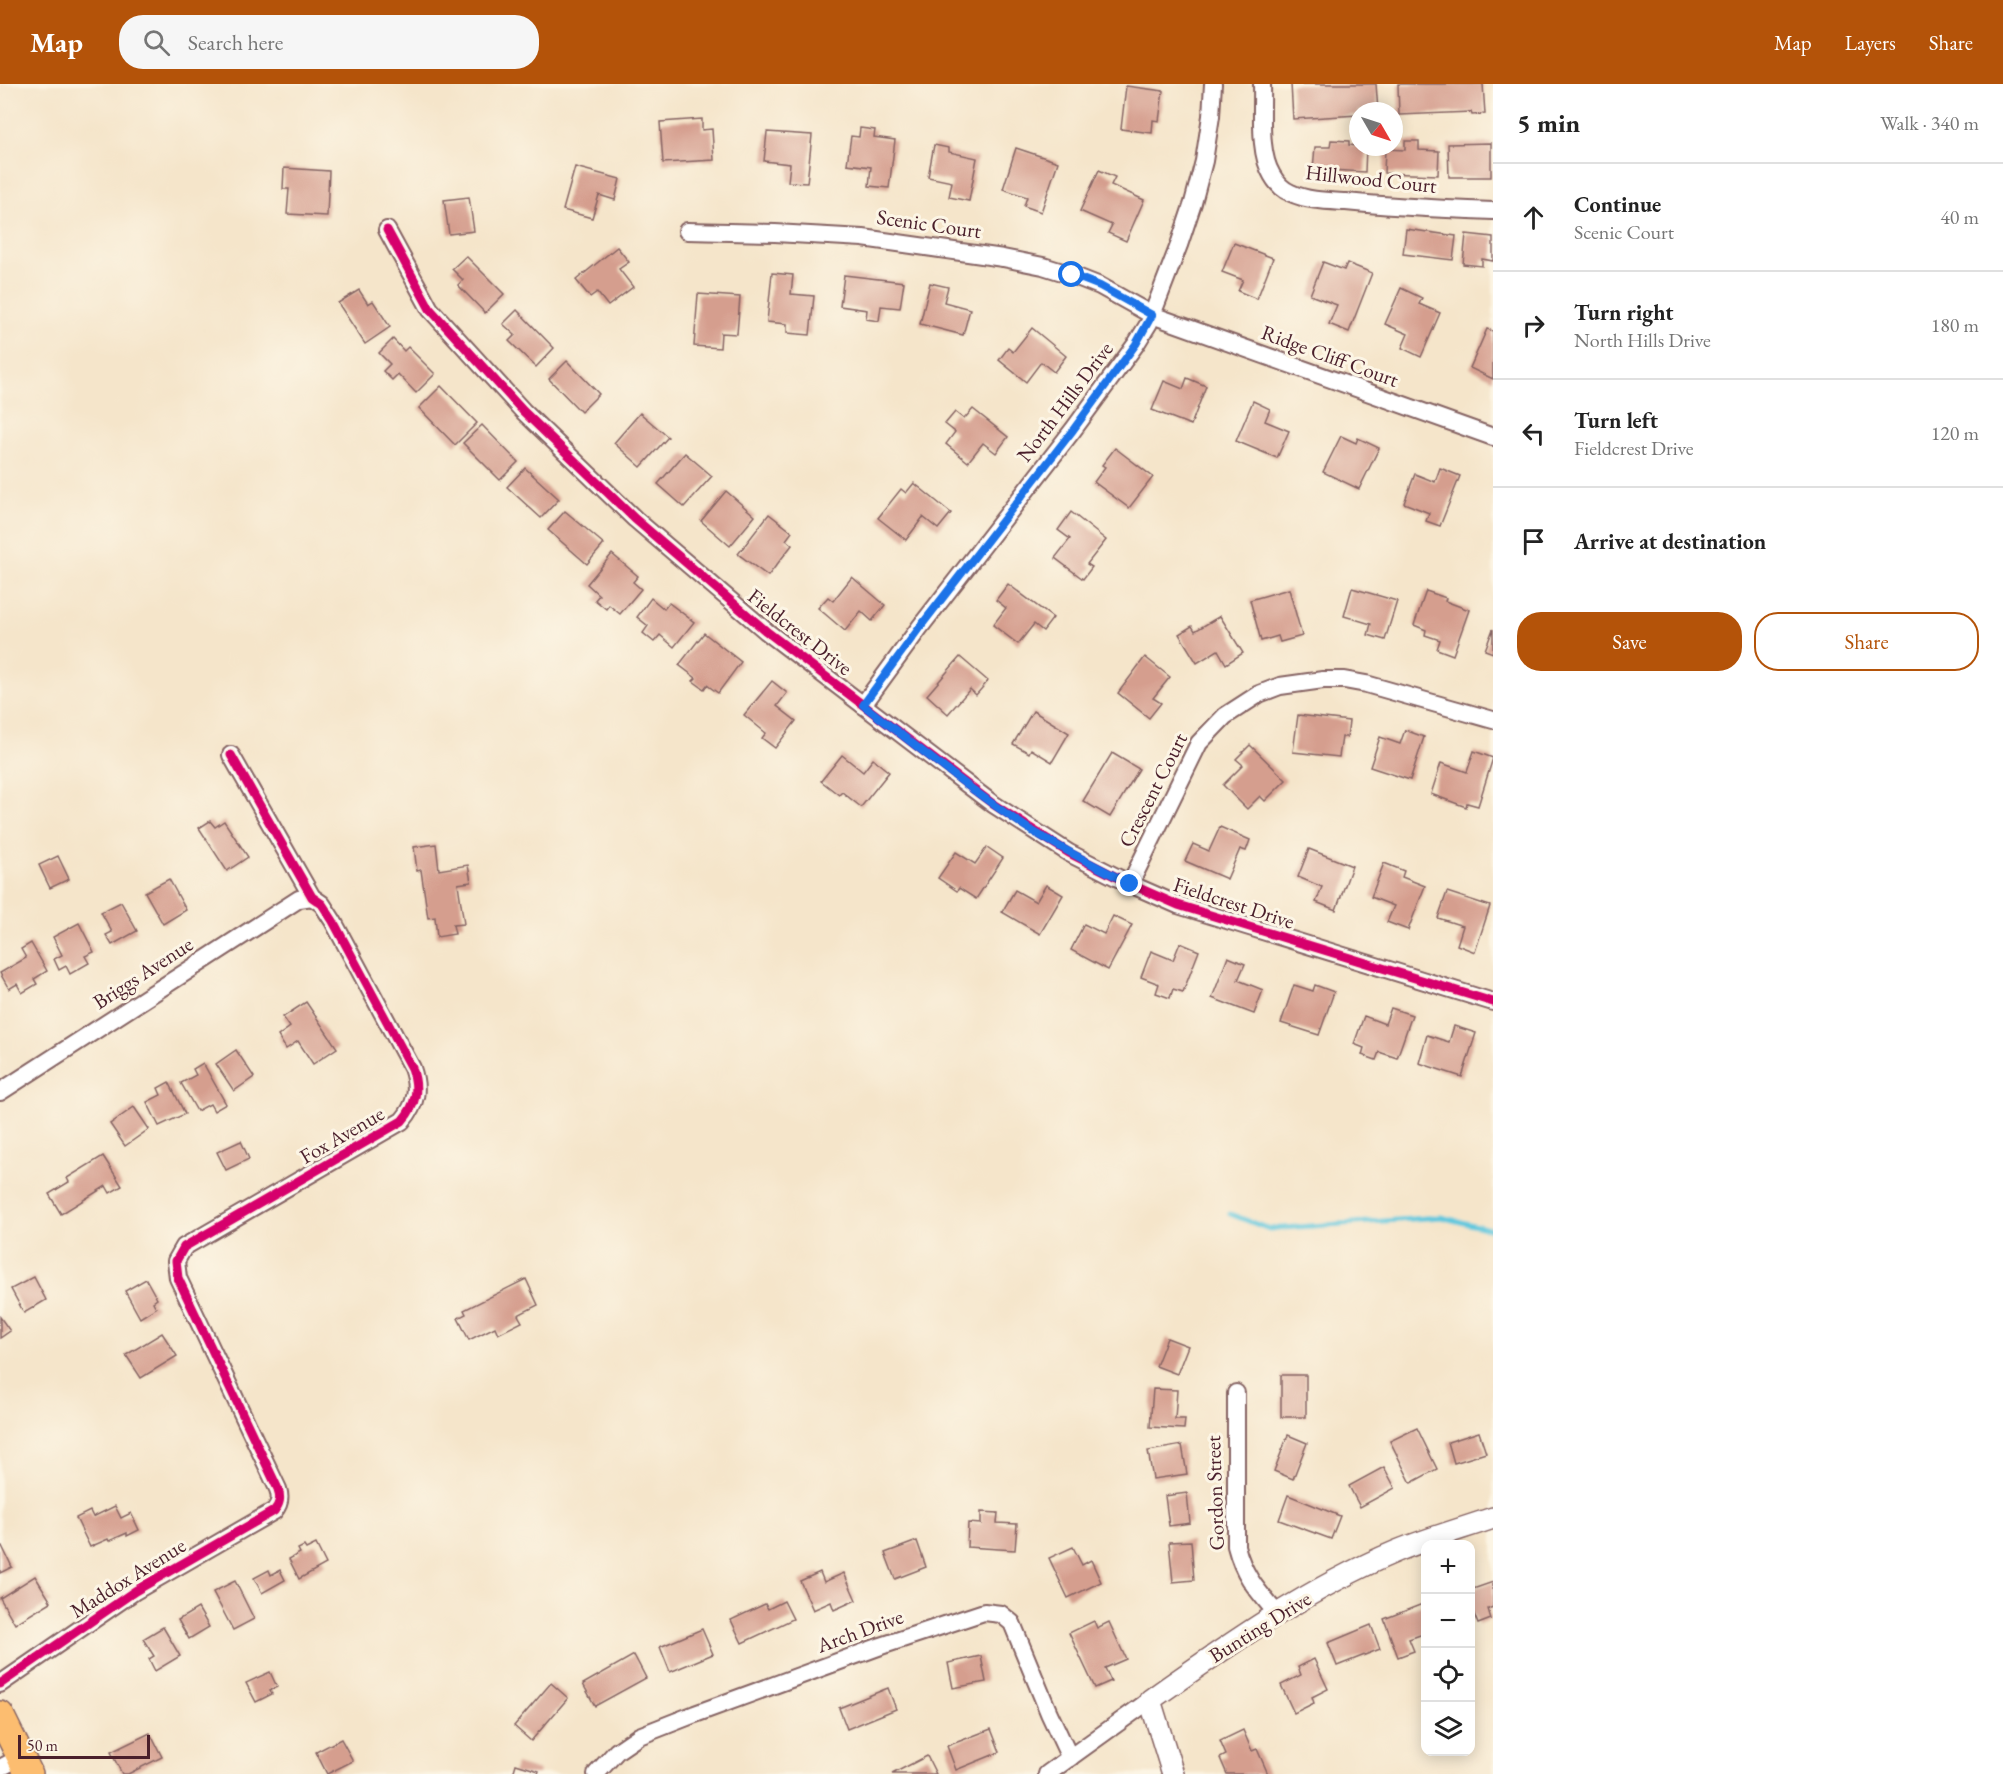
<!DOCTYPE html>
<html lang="en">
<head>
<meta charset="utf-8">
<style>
	body { margin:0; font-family:"EB Garamond",serif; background:#f6f6f6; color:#222 }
	.controls { position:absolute; right:18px; bottom:18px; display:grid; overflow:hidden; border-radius:12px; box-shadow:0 3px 15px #0003 }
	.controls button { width:54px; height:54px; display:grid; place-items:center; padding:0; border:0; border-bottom:2px solid #e0e0e0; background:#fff; color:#222; font:30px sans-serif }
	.compass { position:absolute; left:1349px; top:18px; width:54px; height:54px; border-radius:50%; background:#fff; box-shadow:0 3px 15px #0003; rotate:129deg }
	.scale { position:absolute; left:18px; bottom:15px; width:132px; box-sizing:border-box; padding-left:6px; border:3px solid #4a1f2b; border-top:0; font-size:16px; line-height:21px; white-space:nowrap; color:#4a1f2b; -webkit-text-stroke:4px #fcf5e5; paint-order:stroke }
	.stop { position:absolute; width:18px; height:18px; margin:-14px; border:4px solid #1a73e8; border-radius:50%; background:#fff }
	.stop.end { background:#1a73e8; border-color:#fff; box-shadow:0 2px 6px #0008 }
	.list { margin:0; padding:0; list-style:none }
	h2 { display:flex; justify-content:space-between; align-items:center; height:78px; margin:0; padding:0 24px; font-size:26px }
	h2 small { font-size:20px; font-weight:400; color:#767676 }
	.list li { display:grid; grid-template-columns:39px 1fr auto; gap:18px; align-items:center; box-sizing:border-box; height:108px; padding:0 24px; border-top:2px solid #e0e0e0 }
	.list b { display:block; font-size:22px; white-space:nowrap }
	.list p { margin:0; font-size:20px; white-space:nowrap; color:#767676 }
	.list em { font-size:20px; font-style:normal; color:#767676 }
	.actions { display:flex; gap:12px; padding:18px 24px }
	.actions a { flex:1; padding:14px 0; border:2px solid #b45309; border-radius:24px; text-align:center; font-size:21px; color:#b45309 }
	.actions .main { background:#b45309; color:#fff }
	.icon { flex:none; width:33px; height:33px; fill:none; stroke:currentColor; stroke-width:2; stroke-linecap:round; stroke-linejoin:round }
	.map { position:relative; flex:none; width:1493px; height:1690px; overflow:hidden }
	header { display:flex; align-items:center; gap:36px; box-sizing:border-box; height:84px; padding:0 30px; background:#b45309; color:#fff }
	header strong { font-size:28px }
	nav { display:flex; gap:33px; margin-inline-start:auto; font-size:21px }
	.search { width:420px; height:54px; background:#f6f6f6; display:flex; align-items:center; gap:15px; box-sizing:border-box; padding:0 21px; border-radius:24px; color:#767676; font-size:22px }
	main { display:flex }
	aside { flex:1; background:#fff }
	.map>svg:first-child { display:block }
</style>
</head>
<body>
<header>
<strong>Map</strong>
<div class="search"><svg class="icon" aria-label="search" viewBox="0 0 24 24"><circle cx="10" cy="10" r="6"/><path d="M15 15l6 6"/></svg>Search here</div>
<nav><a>Map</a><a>Layers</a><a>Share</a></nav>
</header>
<main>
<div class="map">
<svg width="1493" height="1690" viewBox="0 0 1493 1690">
	<rect width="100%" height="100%" fill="#fcf5e5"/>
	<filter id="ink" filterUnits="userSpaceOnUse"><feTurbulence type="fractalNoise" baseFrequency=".0167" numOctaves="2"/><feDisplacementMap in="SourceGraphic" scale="12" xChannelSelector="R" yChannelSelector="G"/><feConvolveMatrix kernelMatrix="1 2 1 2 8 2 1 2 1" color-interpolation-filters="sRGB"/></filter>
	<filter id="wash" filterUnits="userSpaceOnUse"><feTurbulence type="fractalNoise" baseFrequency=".008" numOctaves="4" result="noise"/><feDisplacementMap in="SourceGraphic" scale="24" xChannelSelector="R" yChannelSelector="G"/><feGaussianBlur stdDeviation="1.35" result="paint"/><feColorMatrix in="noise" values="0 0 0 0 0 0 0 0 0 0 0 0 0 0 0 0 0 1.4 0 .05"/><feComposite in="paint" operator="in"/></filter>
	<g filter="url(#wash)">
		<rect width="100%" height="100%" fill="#f5e5ca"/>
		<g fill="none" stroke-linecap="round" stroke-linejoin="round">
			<polyline stroke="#61c8de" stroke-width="5" points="1230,1130 1269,1145 1441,1133 1493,1146"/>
		</g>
		<g id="blocks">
			<g fill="#d59e8e">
				<polygon points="1291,0 1376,0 1378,27 1358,27 1358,31 1293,35"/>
				<polygon points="1398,0 1483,0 1485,30 1472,31 1471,28 1399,31"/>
				<polygon points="1126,2 1163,7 1159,37 1153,36 1152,49 1121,45"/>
				<polygon points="702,35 702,46 712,45 714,76 663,79 660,38"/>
				<polygon points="860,44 875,46 874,53 895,56 889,104 869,102 871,83 847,80 851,52 859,53"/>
				<polygon points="767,48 812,51 807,99 788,98 790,80 764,77"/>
				<polygon points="1331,56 1349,57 1349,61 1366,63 1365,88 1313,85 1315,63 1330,63"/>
				<polygon points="1405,57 1419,57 1419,66 1439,67 1438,91 1384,89 1385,65 1405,66"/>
				<polygon points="1491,59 1491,93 1449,93 1448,60"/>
				<polygon points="934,61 949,64 949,68 977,74 969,117 949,113 952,98 928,93"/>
				<polygon points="1016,64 1058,78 1041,128 1024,122 1027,113 1003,105"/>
				<polygon points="575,83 620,95 615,116 599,111 592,134 563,126"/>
				<polygon points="284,84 329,87 327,132 287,130 289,105 283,105"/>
				<polygon points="1099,86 1115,93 1111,101 1144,116 1126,157 1108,149 1112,141 1080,127"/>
				<polygon points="469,113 474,147 449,150 444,116"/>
				<polygon points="1406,145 1456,152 1453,176 1403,170"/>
				<polygon points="1466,150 1493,153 1493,177 1482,175 1482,182 1463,180"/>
				<polygon points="1234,159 1273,174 1257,215 1238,207 1243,196 1222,188"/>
				<polygon points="617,163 629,178 619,185 633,203 608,222 597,208 590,213 576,196"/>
				<polygon points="466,172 504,210 485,229 458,201 463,196 452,185"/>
				<polygon points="1323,178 1344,186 1347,179 1372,189 1349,248 1329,240 1337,221 1310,211"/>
				<polygon points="772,189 793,191 791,210 814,212 810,251 787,249 787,240 767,238"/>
				<polygon points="844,191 904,198 900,224 881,222 879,237 866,235 867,226 840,222"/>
				<polygon points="930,199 948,203 944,218 970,225 963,251 920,240"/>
				<polygon points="1401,204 1422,214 1419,220 1440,229 1421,273 1402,264 1408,250 1385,240"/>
				<polygon points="359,206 368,220 373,217 390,243 365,260 338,219"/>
				<polygon points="698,210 740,213 737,250 721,249 720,264 694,262"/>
				<polygon points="517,226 554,264 536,283 509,257 515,251 503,240"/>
				<polygon points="1032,244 1066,272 1054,288 1041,278 1026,298 999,276 1008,264 1013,268"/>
				<polygon points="1487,245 1493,247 1493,295 1470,284"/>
				<polygon points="393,255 404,267 408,263 435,290 416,309 398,290 392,296 383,287 390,280 379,269"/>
				<polygon points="567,277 599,310 581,328 549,295"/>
				<polygon points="1187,294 1206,302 1191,341 1152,326 1164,297 1183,305"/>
				<polygon points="441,302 477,339 455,361 419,324"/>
				<polygon points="1253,317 1270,325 1265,337 1289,347 1277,374 1236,357"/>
				<polygon points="973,325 1008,353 996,369 983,359 968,378 946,360 955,348 945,340 955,328 964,335"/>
				<polygon points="640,329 668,353 641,383 614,359"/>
				<polygon points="482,341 518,378 500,396 463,359"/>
				<polygon points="1341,352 1356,359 1358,354 1379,364 1359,405 1323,388"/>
				<polygon points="1115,364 1153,393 1129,424 1094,398 1105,383 1102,381"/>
				<polygon points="685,369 712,392 684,423 658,400"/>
				<polygon points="525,384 559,415 541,434 507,403"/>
				<polygon points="1440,384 1460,392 1440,442 1426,437 1429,429 1404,419 1415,390 1435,398"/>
				<polygon points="914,399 951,429 938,445 923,433 906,456 878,434 901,405 906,409"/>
				<polygon points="726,407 755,432 730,462 701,437"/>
				<polygon points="565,427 604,460 587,480 548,446"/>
				<polygon points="1071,428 1106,456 1087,480 1092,483 1083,495 1055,474 1070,455 1058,446"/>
				<polygon points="769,430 792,448 786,456 792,461 768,492 738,470"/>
				<polygon points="612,470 638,492 633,498 641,505 620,530 609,521 606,525 595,516 599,511 587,500"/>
				<polygon points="852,493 885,521 872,537 861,527 845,547 818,524 828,513 833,517"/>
				<polygon points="1008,500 1053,534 1043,547 1034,540 1018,560 993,541 1006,524 996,516"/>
				<polygon points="1352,504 1397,517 1385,556 1368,551 1371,540 1344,532"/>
				<polygon points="1289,505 1302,552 1280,558 1278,552 1261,557 1250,516"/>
				<polygon points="1426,507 1446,514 1445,517 1469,526 1453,571 1437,565 1440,556 1425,551 1426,546 1414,541"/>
				<polygon points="651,514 664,525 669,519 694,538 674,563 660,551 654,558 643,549 648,542 637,533"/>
				<polygon points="1220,532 1243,569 1226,580 1218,566 1197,579 1179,550 1192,542 1195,547"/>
				<polygon points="1493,545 1493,569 1485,566"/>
				<polygon points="704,549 741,578 718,609 707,601 704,605 693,597 696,594 679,581"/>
				<polygon points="960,573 988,597 976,611 970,605 948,630 927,611"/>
				<polygon points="1145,573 1170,593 1153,614 1161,619 1149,634 1118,609"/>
				<polygon points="772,597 787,609 777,622 796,637 775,664 762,654 766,649 744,631"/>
				<polygon points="1033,627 1069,649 1052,678 1031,665 1029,669 1013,660"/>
				<polygon points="1298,631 1349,637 1347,653 1342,653 1339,673 1293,668"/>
				<polygon points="1405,646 1424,653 1410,696 1370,683 1380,653 1400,660"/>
				<polygon points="1250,661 1286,696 1265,717 1260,712 1247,725 1223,701 1243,681 1236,675"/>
				<polygon points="1474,667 1493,674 1478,722 1467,719 1466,723 1431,710 1441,679 1467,688"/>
				<polygon points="1112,669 1139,685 1110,733 1083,717"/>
				<polygon points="842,671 863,688 873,675 889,688 861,723 842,708 839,711 821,697"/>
				<polygon points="210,737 215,743 224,737 248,773 227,787 199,744"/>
				<polygon points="1220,743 1250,756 1246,767 1240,765 1227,795 1185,777 1193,760 1209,767"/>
				<polygon points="436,760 439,786 468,781 471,798 458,800 464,840 453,841 455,850 437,853 435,833 428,834 421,786 417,787 414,763"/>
				<polygon points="987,763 1003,774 976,815 959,804 957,807 938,794 956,768 975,780"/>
				<polygon points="1309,765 1352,782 1336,826 1316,818 1322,803 1298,793"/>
				<polygon points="58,772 69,795 50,804 39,781"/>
				<polygon points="1384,779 1404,787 1402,793 1425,802 1408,846 1387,838 1394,822 1371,813"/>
				<polygon points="169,795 186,826 163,840 145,808"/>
				<polygon points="1046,801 1063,811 1040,850 1002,828 1015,806 1036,818"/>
				<polygon points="1447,808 1490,822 1475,868 1457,861 1463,842 1438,834"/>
				<polygon points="121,818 137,847 112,861 106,851 112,848 101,828"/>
				<polygon points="1113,832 1132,841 1108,886 1071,866 1084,840 1104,850"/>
				<polygon points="79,839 94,868 85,872 89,879 70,890 66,882 59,886 54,875 62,871 53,853"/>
				<polygon points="31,859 47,887 34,895 37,900 22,909 17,900 9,905 0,889 26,874 21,865"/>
				<polygon points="1180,859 1199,867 1183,908 1173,905 1170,914 1156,909 1159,900 1141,893 1151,867 1173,876"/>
				<polygon points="1228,873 1245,880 1238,896 1263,906 1254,930 1212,914"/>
				<polygon points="1294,901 1313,907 1315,901 1334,908 1319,951 1281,939"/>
				<polygon points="306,918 337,964 313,980 298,957 286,965 278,952 290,943 283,933"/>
				<polygon points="1391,924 1412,931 1397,974 1379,968 1376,976 1362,971 1364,964 1354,960 1364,932 1385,940"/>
				<polygon points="1454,942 1476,949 1462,993 1419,979 1427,951 1449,958"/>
				<polygon points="236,966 254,993 234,1007 216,980"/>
				<polygon points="203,979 226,1020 214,1027 210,1020 197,1027 181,999 196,991 193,985"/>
				<polygon points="169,998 185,1030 159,1042 147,1018 161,1011 158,1004"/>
				<polygon points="134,1023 149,1045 125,1062 110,1040"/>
				<polygon points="241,1057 249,1075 226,1086 217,1068"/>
				<polygon points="103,1072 122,1102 110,1109 106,1102 61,1130 49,1110 69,1098 67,1094"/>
				<polygon points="34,1193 46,1216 24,1229 11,1205"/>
				<polygon points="146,1195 157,1215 153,1218 156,1224 140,1234 125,1207"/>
				<polygon points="526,1195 538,1221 518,1231 522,1238 498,1250 495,1243 469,1256 458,1234 466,1230 464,1226"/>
				<polygon points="0,1233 10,1247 0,1254"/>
				<polygon points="162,1249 177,1272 141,1294 126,1271"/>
				<polygon points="1167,1254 1188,1262 1177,1290 1156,1282"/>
				<rect x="1281" y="1291" width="25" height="42"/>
				<polygon points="1153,1305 1177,1306 1175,1335 1185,1335 1184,1345 1150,1343"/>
				<polygon points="1417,1344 1437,1385 1411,1399 1390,1357"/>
				<polygon points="1479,1348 1486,1369 1454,1379 1448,1358"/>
				<polygon points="1288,1351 1307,1359 1293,1395 1274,1387"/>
				<polygon points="1182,1361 1187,1390 1153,1395 1148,1367"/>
				<polygon points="1384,1383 1395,1404 1360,1423 1349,1402"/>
				<polygon points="1187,1409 1190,1439 1169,1442 1165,1412"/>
				<polygon points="1288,1411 1340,1432 1331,1455 1279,1436"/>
				<polygon points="115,1422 121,1434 131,1429 139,1446 127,1452 127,1449 109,1457 108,1455 90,1463 76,1434 90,1427 93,1433"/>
				<polygon points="981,1428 998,1429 997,1439 1017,1440 1015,1466 967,1463 968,1439 981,1440"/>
				<polygon points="917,1457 926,1483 895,1495 885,1469"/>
				<polygon points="1191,1457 1194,1496 1173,1498 1169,1458"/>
				<polygon points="316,1460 326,1480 299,1495 289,1475 300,1469 298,1465 304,1462 306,1465"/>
				<polygon points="2,1462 12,1483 0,1489 0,1463"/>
				<polygon points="1073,1463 1082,1481 1091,1476 1101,1498 1068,1514 1049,1474"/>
				<polygon points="269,1486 271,1491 280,1486 285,1496 262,1509 254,1494"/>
				<polygon points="820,1488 824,1498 844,1489 856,1516 834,1526 831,1518 813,1526 800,1497"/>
				<polygon points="35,1492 51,1518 15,1540 0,1514"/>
				<polygon points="235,1497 254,1535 233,1546 213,1508"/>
				<polygon points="1493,1498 1493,1523 1488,1525 1491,1535 1478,1540 1474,1530 1470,1531 1470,1506"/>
				<polygon points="784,1517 793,1535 742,1559 731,1536 765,1520 768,1525"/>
				<polygon points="1425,1519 1426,1549 1409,1555 1414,1567 1398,1573 1384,1535"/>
				<polygon points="198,1524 209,1543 189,1555 178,1536"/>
				<polygon points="1094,1537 1097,1544 1109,1538 1126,1575 1105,1584 1111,1597 1095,1604 1069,1549"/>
				<polygon points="1371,1541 1380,1565 1337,1582 1328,1559"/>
				<polygon points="163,1543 180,1572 155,1587 149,1575 154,1572 143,1555"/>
				<polygon points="702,1545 713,1570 670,1588 660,1563"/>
				<polygon points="634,1571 646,1594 595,1622 583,1600"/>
				<polygon points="981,1572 986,1598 953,1604 948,1579"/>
				<polygon points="1314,1575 1328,1605 1312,1613 1314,1619 1294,1629 1281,1601 1301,1591 1298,1583"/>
				<polygon points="270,1588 277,1603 270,1606 272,1610 256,1618 246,1599"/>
				<polygon points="551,1599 568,1614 531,1657 514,1642"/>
				<polygon points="888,1604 896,1625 847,1645 839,1624"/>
				<polygon points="991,1645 1000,1668 956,1686 947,1662"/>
				<polygon points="1243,1646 1252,1667 1257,1665 1268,1690 1227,1690 1220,1674 1226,1671 1220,1657"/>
				<polygon points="150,1649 162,1673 128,1690 122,1690 111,1668"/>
				<polygon points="341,1655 353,1677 327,1690 316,1668"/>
				<polygon points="927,1672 936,1690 892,1690"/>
				<polygon points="516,1680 539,1687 538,1690 513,1690"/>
			</g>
		</g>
	</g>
	<g filter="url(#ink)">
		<use href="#blocks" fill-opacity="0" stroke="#866463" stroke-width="1.5"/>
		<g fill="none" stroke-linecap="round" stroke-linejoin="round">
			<g stroke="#866463" stroke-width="20">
				<g id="minor">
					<path d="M1262 0C1263 27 1258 68 1272 91 1276 98 1283 106 1291 109 1308 117 1328 117 1346 118 1395 123 1444 125 1493 127"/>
					<polyline points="387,146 430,225 523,327 635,435 766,547 993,720 1069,769 1130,800 1178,821 1493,918"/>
					<polyline points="687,147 775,149 863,154 1003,174 1043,182 1072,191 1100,202 1152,231 1493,353"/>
					<polyline points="863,621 920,543 1073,346 1136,260 1149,239 1179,161 1193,119 1204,77 1211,32 1213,0"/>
					<polyline points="1130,800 1199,659 1225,632 1259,610 1280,602 1323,596 1344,596 1366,600 1493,636"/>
					<polyline points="0,1008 299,815 312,813"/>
					<path d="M1236 1309V1462C1244 1493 1258 1507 1278 1531"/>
					<path d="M0 1600 135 1507 274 1427C280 1420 281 1414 278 1405L178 1194 176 1177 184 1163 402 1037C417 1020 419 1004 412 984L333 837 322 820 312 813 231 671"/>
					<polyline points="0,1684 21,1673"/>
					<polyline points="596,1690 617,1667 639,1652 695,1630 881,1562 984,1528 1001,1530 1012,1539 1049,1629 1070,1674"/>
					<polyline points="1047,1690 1150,1616"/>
				</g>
			</g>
			<g stroke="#866463" stroke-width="24">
				<path id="tertiary" d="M1173 1690 1150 1616C1228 1561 1309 1504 1397 1467 1429 1454 1461 1445 1493 1434"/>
			</g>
			<g stroke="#866463" stroke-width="30">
				<polyline id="primary" points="0,1631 29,1690"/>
			</g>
			<use href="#minor" stroke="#fff" stroke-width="16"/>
			<use href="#tertiary" stroke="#fff" stroke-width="21"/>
			<use href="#primary" stroke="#fcbd6f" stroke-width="27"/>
			<g stroke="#fcf5e5" stroke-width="13">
				<g id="cycleway">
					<polyline points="387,146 430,225 523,327 635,435 766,547 993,720 1069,769 1130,800 1178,821 1493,918"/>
					<path d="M0 1600 135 1507 274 1427C280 1420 281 1414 278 1405L178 1194 176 1177 184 1163 402 1037C417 1020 419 1004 412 984L333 837 322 820 312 813 231 671"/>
				</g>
			</g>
			<use href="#cycleway" stroke="#d6006c" stroke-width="9"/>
		</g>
	</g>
	<g fill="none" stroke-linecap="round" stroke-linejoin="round" filter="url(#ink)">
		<path stroke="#1a73e8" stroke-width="8" d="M1072 191 1100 202 1152 231 1136 260 1073 346 920 543 863 621C918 663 971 707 1029 745 1062 765 1096 782 1130 800"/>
	</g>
	<g text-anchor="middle" stroke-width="6" stroke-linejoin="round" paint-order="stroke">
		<g font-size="21" fill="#4a1f2b" stroke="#fcf5e5">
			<text transform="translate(1371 95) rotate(6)" y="7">Hillwood Court</text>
			<text transform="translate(929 140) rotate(8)" y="7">Scenic Court</text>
			<text transform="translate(1330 272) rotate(20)" y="7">Ridge Cliff Court</text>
			<text transform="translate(1065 318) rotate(-53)" y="7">North Hills Drive</text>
			<text transform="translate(800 548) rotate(38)" y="7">Fieldcrest Drive</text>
			<text transform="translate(1153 706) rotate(-63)" y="7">Crescent Court</text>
			<text transform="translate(1234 819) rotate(18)" y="7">Fieldcrest Drive</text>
			<text transform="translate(143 889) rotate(-33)" y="7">Briggs Avenue</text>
			<text transform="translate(342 1051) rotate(-30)" y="7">Fox Avenue</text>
			<text transform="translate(1215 1409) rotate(-92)" y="7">Gordon Street</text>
			<text transform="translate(128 1494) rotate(-32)" y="7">Maddox Avenue</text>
			<text transform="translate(1260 1543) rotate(-32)" y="7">Bunting Drive</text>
			<text transform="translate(860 1547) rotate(-20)" y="7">Arch Drive</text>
		</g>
	</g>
</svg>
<div class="controls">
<button>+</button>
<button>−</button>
<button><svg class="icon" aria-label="locate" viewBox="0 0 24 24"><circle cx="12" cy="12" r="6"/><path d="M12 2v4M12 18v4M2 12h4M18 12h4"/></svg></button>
<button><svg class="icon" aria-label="layers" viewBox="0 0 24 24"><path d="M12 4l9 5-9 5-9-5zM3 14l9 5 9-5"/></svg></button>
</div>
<svg class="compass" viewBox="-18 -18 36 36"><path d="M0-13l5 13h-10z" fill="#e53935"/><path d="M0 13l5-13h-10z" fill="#767676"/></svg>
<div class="scale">50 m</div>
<div class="stop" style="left:1072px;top:191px"></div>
<div class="stop end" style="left:1130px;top:800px"></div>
</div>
<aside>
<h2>5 min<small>Walk · 340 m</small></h2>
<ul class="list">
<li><svg class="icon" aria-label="ahead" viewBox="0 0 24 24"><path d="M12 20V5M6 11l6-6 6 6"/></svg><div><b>Continue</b><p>Scenic Court</p></div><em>40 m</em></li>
<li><svg class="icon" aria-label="right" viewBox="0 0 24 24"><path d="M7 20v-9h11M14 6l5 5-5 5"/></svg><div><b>Turn right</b><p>North Hills Drive</p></div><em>180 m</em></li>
<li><svg class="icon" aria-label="left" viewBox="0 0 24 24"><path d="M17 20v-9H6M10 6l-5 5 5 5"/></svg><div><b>Turn left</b><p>Fieldcrest Drive</p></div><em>120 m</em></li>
<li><svg class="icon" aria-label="arrive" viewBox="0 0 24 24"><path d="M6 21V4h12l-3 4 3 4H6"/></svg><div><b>Arrive at destination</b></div></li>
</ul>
<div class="actions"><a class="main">Save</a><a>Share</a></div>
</aside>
</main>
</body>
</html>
